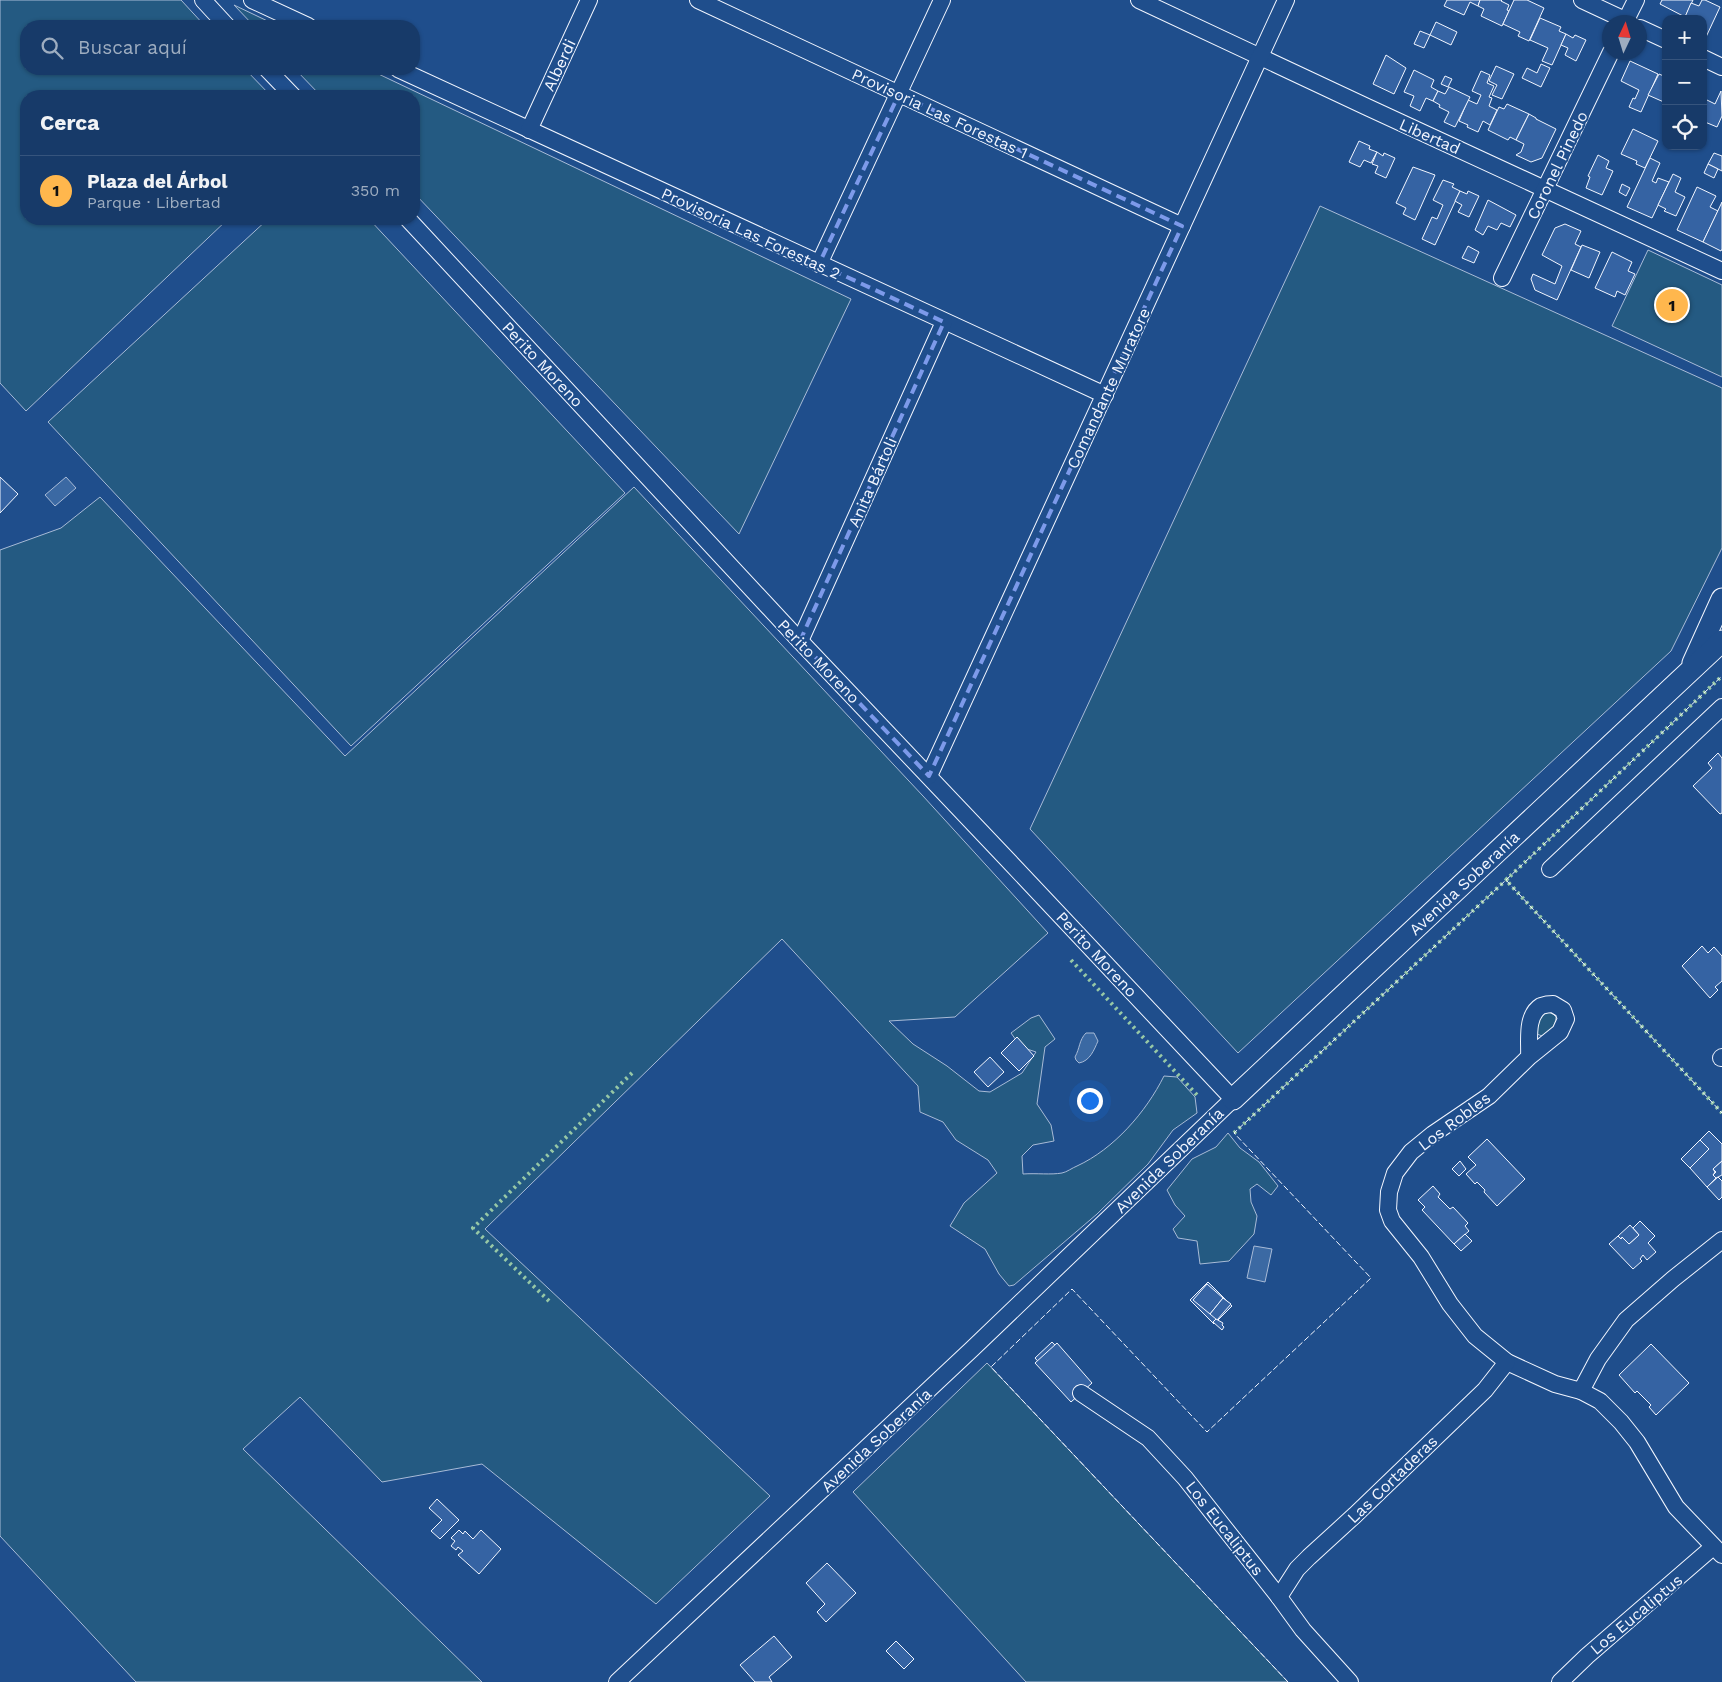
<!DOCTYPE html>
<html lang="es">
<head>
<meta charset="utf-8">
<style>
	body { margin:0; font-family:"Work Sans",sans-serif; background:#20416f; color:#f1f3f6 }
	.controls { position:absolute; right:15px; top:15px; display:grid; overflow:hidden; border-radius:10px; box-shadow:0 1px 4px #0004 }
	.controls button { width:45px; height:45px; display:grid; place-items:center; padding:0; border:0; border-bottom:1px solid #36547d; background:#173a69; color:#f1f3f6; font:25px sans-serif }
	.compass { position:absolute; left:1602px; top:15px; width:45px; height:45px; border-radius:50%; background:#173a69; box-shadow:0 1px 4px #0004; rotate:4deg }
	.you { position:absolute; left:1089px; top:1100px; width:18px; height:18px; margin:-12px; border:4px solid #fff; border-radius:50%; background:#1a73e8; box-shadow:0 0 0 8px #1a73e833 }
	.badge { display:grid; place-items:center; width:32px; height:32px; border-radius:50%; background:#ffb74d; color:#111; font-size:16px; font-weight:700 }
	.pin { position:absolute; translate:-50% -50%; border:2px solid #fff; box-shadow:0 1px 5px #0006 }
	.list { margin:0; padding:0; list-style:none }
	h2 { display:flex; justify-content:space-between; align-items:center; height:65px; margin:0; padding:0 20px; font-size:21px }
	h2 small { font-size:16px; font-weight:400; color:#9eadc0 }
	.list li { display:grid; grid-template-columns:32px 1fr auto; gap:15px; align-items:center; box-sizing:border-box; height:70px; padding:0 20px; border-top:1px solid #36547d }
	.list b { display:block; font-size:19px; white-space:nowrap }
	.list p { margin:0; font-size:16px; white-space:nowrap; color:#9eadc0 }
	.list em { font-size:16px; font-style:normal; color:#9eadc0 }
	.icon { flex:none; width:28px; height:28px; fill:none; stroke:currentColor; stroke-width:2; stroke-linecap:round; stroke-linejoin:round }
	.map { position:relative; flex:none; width:1722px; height:1682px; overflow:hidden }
	.search { position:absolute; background:#173a69; box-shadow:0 1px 4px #0004; left:20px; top:20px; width:400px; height:55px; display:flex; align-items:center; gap:12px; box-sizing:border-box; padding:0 18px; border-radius:20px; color:#9eadc0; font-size:19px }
	.panel { position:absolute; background:#173a69; box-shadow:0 1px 4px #0004; left:20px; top:90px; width:400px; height:135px; border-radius:20px }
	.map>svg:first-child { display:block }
</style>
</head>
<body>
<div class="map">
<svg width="1722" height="1682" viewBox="0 0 1722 1682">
	<rect width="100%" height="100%" fill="#1f4e8c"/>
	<g fill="#245a82" stroke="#a8bbd7">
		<polygon points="0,0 181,0 205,26 26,26 26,69 245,69 271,96 26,96 26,219 228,219 26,411 0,383"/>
		<polygon points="234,5 278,26 254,26"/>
		<polygon points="295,69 368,69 851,299 739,534 414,193 414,96 321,96"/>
		<polygon points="1320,206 1722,388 1722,548 1671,651 1238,1053 1030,829"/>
		<polygon points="268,219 369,219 625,493 351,746 48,422"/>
		<polygon points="1648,250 1722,285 1722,377 1612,326"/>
		<path d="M634 487 923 796 1048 933 955 1017 889 1021 913 1044 947 1066 979 1091 990 1092 1022 1073 1036 1052 1021 1047 1011 1033 1031 1018 1039 1015 1055 1039 1045 1047 1037 1104 1051 1125 1054 1141 1033 1145 1022 1156 1023 1174C1036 1173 1051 1175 1062 1173 1067 1172 1072 1168 1077 1166 1114 1149 1146 1112 1164 1076L1177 1077 1195 1097 1197 1113 1173 1130 1148 1164 1097 1214 1014 1285 1009 1286 999 1274 985 1249 950 1226 964 1203 997 1173 988 1160 956 1140 943 1122 920 1112 918 1086 782 939 485 1229 770 1496 656 1604 482 1464 382 1482 300 1397 243 1449 482 1682H136L0 1536V550L61 528 100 497 345 756Z"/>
		<path d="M1548 1012 1553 1014 1556 1017C1556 1026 1550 1032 1542 1036L1537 1034C1536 1025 1538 1017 1548 1012Z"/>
		<polygon points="1228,1133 1240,1148 1259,1162 1278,1186 1271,1195 1257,1184 1250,1189 1251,1202 1257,1216 1254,1234 1229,1261 1200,1264 1197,1241 1178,1238 1173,1229 1185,1216 1175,1205 1167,1190 1192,1159 1216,1147"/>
		<polygon points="987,1363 1288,1682 1026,1682 853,1492"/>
	</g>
	<g fill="#3b69a3" stroke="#a8bbd7">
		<polygon points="66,477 76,488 55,506 45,495"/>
		<path d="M1086 1033H1094L1098 1041C1094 1050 1090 1061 1079 1063L1076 1060 1075 1057C1080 1048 1079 1040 1086 1033Z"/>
		<polygon points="1254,1246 1272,1249 1265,1282 1247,1278"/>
	</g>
	<g fill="#3563a3" stroke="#f2f6ff">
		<polygon points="1447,0 1480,0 1478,6 1470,2 1464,15 1444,6"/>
		<polygon points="1480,0 1502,0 1501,1 1509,5 1507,10 1509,11 1502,26 1481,16 1484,9 1478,6"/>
		<polygon points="1514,0 1527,0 1544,8 1529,41 1518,36 1520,32 1503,24"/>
		<polygon points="1662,0 1693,0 1685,17 1660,4"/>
		<polygon points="1702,0 1705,0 1720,7 1706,37 1703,36 1703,19 1689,19 1685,17 1691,3 1699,6"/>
		<polygon points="1540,18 1561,27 1559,31 1566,34 1552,65 1542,61 1548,48 1530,40"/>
		<polygon points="1436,22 1457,32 1451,45 1430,35"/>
		<polygon points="1420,31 1430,35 1424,48 1414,44"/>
		<polygon points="1566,34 1573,38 1575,35 1586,40 1576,61 1565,55 1568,48 1561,45"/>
		<polygon points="1386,55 1406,68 1394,94 1373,84"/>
		<polygon points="1630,61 1658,74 1641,112 1629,107 1633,98 1635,99 1639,90 1621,81"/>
		<polygon points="1541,64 1550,68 1541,87 1522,78 1527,68 1537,73"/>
		<polygon points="1496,66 1514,74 1502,99 1492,95 1497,85 1489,81"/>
		<polygon points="1414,70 1434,80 1431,87 1438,91 1433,101 1426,98 1420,111 1410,106 1414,96 1404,92"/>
		<polygon points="1481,71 1490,75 1487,83 1494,86 1489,97 1492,98 1489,106 1497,110 1490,125 1483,121 1478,132 1467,127 1468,125 1459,121 1468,100 1477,104 1481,95 1472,91"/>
		<polygon points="1659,74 1666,77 1666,103 1648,95"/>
		<polygon points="1445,76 1452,79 1448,87 1441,84"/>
		<polygon points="1449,87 1470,97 1455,127 1444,122 1449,112 1439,107 1440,105 1433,101 1438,91 1445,94"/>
		<polygon points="1721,91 1722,116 1717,127 1705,122 1706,120 1703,119 1703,108 1707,100 1715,104"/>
		<polygon points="1507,104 1529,114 1516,140 1510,137 1508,140 1488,130 1499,107 1504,109"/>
		<polygon points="1529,114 1536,118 1536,119 1556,129 1542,158 1531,162 1516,155 1521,152 1524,144 1516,140"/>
		<polygon points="1633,129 1658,141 1645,168 1636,164 1637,161 1621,154"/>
		<polygon points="1359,141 1370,146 1369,149 1377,152 1371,163 1364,160 1360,167 1349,162"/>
		<polygon points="1377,152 1383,156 1384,153 1395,158 1386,178 1375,173 1378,166 1372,164"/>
		<polygon points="1714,153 1722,156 1722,171 1708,164"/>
		<polygon points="1598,155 1609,161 1606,168 1613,171 1602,195 1586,188 1590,177 1588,176"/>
		<polygon points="1650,158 1660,163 1652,181 1656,183 1658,178 1669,182 1652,218 1627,207"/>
		<polygon points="1708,164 1718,169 1714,178 1704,173"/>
		<polygon points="1413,167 1435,175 1415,220 1403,214 1406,208 1396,203"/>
		<polygon points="1673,174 1681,178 1675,192 1685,197 1676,216 1664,211 1666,209 1658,205"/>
		<polygon points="1443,180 1454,184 1452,187 1460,191 1435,245 1422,239 1432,217 1437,219 1443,205 1433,200"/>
		<polygon points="1622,184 1630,188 1626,196 1619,192"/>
		<polygon points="1697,187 1716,196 1710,207 1718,211 1703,242 1677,230"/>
		<polygon points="1460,191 1467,194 1468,191 1479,196 1469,217 1458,212 1462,205 1455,201"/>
		<polygon points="1488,200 1516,215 1510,227 1501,223 1497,230 1488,226 1483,235 1475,230"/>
		<polygon points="1722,202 1722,249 1721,251 1703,242"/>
		<polygon points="1565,224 1581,231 1575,244 1581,247 1557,300 1535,290 1531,279 1533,274 1555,284 1562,266 1542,255 1555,228"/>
		<polygon points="1582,245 1600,252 1589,278 1571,270"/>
		<polygon points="1468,246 1479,252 1474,263 1462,258"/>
		<polygon points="1612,252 1632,262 1628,271 1635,274 1625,295 1617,291 1615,297 1595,288"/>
		<polygon points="0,477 18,494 0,513"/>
		<polygon points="1718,753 1722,758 1722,813 1720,814 1693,786 1712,768 1708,763"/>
		<polygon points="1702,946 1708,953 1714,947 1722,956 1722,981 1715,987 1718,990 1710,998 1682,966"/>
		<polygon points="1017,1037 1034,1056 1019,1071 1001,1053"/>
		<polygon points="990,1057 1004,1072 988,1087 974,1072"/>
		<polygon points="1709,1131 1722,1144 1722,1161 1713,1169 1715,1172 1713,1175 1716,1178 1707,1187 1690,1168 1709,1149 1700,1140"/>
		<polygon points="1487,1139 1525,1179 1497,1206 1484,1192 1485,1190 1477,1182 1475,1184 1466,1174 1476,1165 1468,1157"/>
		<polygon points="1700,1140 1709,1149 1690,1168 1681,1159"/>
		<polygon points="1460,1161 1466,1169 1459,1176 1452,1169"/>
		<polygon points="1722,1161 1722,1175 1716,1178 1713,1175 1716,1172 1713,1169"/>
		<polygon points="1718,1177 1722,1181 1722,1197 1719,1200 1707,1187"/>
		<polygon points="1433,1186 1440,1194 1438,1197 1450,1209 1453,1207 1468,1223 1465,1226 1469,1231 1454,1244 1422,1210 1425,1207 1418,1200"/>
		<polygon points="1640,1221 1655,1236 1648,1243 1656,1252 1647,1260 1643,1255 1640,1259 1642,1261 1633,1269 1609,1244 1618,1236 1621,1239 1622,1237 1629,1244 1639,1235 1633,1228"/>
		<polygon points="1630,1225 1639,1235 1629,1244 1622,1237 1621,1239 1618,1236"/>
		<polygon points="1465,1234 1472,1241 1461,1251 1454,1244"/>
		<polygon points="1208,1282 1232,1306 1214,1324 1190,1300"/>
		<polygon points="1207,1284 1223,1298 1210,1314 1193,1300"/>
		<polygon points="1223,1298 1231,1304 1217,1320 1210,1314"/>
		<polygon points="1216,1319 1223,1323 1222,1325 1224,1327 1222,1330 1213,1322"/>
		<polygon points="1052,1342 1090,1382 1072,1399 1035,1358"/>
		<polygon points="1057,1343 1092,1383 1071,1402 1035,1363"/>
		<polygon points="1651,1344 1689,1383 1656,1415 1649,1407 1651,1405 1637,1391 1635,1393 1619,1375"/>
		<polygon points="437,1499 459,1520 440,1539 431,1531 442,1520 429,1508"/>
		<polygon points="459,1530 463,1534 465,1531 473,1539 481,1530 501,1549 479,1574 458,1555 463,1551 458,1547 456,1550 451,1546 455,1541 451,1538"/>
		<polygon points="827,1563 856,1593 826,1622 817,1612 825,1604 806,1583"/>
		<polygon points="774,1636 792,1657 769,1677 772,1682 755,1682 740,1665"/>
		<polygon points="896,1641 914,1659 904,1669 886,1651"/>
	</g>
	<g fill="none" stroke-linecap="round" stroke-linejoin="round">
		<g stroke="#f2f6ff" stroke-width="18">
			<g id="minor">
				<polyline points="203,0 227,26"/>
				<polyline points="252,0 308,26"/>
				<polyline points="698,0 1182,226"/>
				<polyline points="1139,0 1367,107 1722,271"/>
				<polyline points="1582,0 1629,22"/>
				<polyline points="1625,22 1636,0"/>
				<polyline points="1640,28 1666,40"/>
				<polyline points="1703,58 1722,67"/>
				<polyline points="267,69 293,96"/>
				<polyline points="398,69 1105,395"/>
				<polyline points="529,130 589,0"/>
				<polyline points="408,219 800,641 1006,858 1233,1099 972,1349 617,1682"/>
				<polyline points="819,264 942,0"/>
				<polyline points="1502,278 1611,52"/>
				<polyline points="800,641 944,322"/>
				<polyline points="929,776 1286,0"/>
				<polyline points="1550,869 1722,707"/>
				<path d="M1529 1057C1530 1042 1525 1016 1541 1006 1544 1005 1550 1004 1553 1004L1563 1010 1566 1019 1560 1032 1529 1057 1489 1096 1433 1134 1411 1152 1395 1173 1389 1192 1388 1210 1392 1221 1421 1257 1450 1304 1475 1336 1507 1362 1555 1384 1581 1391 1600 1401 1621 1422 1637 1442 1676 1507 1722 1555"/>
				<polyline points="1721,1058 1722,1057"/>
				<polyline points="1581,1391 1598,1359 1626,1320 1673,1279 1722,1240"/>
				<polyline points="1081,1393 1148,1438 1185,1478 1279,1597 1303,1630 1350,1682"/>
				<polyline points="1279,1597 1297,1569 1309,1557 1355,1515 1485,1390 1507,1362"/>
				<polyline points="1560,1682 1587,1656 1713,1547"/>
			</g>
		</g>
		<g stroke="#f2f6ff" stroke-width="23">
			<g id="tertiary">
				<polyline points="1693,663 1722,599"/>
				<polyline points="1233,1099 1722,641"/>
			</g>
		</g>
		<use href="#minor" stroke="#1f4e8c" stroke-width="16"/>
		<use href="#tertiary" stroke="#1f4e8c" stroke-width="21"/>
		<g stroke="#97c8a6" stroke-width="4" stroke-dasharray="2.5 4" stroke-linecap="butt">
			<polyline points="1508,878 1506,880 1722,1113"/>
			<polyline points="1071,960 1197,1095"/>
			<polyline points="1234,1133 1506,880 1722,676"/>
			<polyline points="549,1301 473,1228 632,1073"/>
		</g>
		<g stroke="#f2f6ff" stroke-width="1" stroke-dasharray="6 2.5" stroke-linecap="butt">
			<polyline points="1506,880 1722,676"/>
			<polyline points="1288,1682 991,1367 1072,1289 1207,1432 1371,1278 1234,1133 1506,880 1722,1113"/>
		</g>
	</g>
	<path fill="none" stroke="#7d9aea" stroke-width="4" stroke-dasharray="10 6" stroke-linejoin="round" d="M899 94 1182 226 929 776 800 641 944 322 819 264Z"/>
	<g text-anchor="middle" stroke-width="4" stroke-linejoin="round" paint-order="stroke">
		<g font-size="16" fill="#f2f6ff" stroke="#1f4e8c">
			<text transform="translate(559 65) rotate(-65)" y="6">Alberdi</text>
			<text transform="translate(940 113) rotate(25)" y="6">Provisoria Las Forestas 1</text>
			<text transform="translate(1430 136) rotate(24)" y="6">Libertad</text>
			<text transform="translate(1557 165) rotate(-64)" y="6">Coronel Pinedo</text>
			<text transform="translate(751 233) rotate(25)" y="6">Provisoria Las Forestas 2</text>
			<text transform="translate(543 364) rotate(47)" y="6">Perito Moreno</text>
			<text transform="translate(1108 388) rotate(-65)" y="6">Comandante Muratore</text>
			<text transform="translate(872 482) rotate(-66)" y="6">Anita Bártoli</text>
			<text transform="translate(819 661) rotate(46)" y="6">Perito Moreno</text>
			<text transform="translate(1464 883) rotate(-43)" y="6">Avenida Soberanía</text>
			<text transform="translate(1097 954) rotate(47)" y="6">Perito Moreno</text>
			<text transform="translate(1454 1121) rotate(-37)" y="6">Los Robles</text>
			<text transform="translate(1169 1160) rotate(-44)" y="6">Avenida Soberanía</text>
			<text transform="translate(876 1440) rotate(-43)" y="6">Avenida Soberanía</text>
			<text transform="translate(1392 1479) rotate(-44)" y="6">Las Cortaderas</text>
			<text transform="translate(1225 1528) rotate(52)" y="6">Los Eucaliptus</text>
			<text transform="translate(1636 1614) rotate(-40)" y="6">Los Eucaliptus</text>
		</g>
	</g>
</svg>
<div class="controls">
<button>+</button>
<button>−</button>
<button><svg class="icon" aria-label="locate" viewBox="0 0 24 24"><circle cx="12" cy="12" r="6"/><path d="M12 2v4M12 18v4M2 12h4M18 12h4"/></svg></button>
</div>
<svg class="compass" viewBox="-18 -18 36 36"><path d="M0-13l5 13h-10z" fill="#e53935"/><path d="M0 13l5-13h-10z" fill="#9eadc0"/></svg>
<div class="you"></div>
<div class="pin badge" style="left:1672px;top:305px">1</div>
<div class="search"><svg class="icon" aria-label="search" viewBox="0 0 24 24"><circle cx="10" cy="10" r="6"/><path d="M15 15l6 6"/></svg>Buscar aquí</div>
<section class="panel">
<h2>Cerca<small></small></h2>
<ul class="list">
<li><span class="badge">1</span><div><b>Plaza del Árbol</b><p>Parque · Libertad</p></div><em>350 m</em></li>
</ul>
</section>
</div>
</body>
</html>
